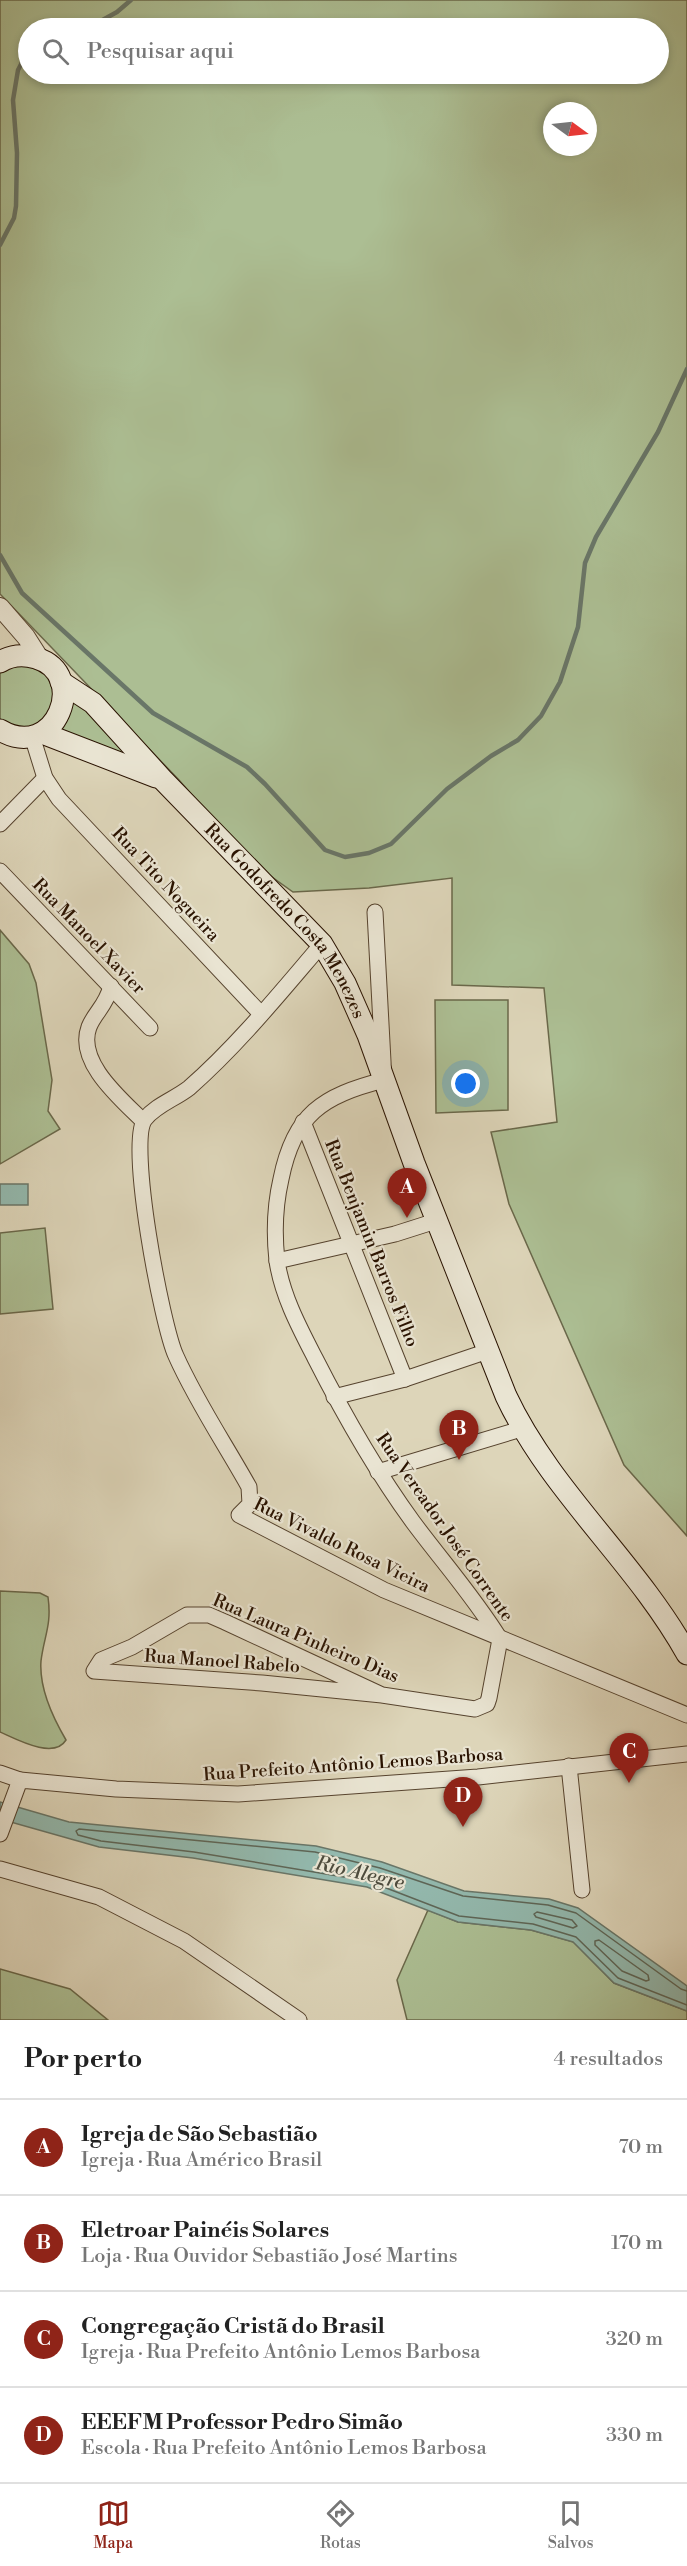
<!DOCTYPE html>
<html lang="pt">
<head>
<meta charset="utf-8">
<style>
	body { margin:0; font-family:"Libre Bodoni",serif; background:#f2f2f2; color:#222 }
	.compass { position:absolute; left:543px; top:102px; width:54px; height:54px; border-radius:50%; background:#fff; box-shadow:0 3px 9px #0003; rotate:105deg }
	.you { position:absolute; left:466px; top:1084px; width:21px; height:21px; margin:-15px; border:4px solid #fff; border-radius:50%; background:#1a73e8; box-shadow:0 0 0 9px #1a73e833 }
	.badge { display:grid; place-items:center; width:39px; height:39px; border-radius:50%; background:#8f2418; color:#fff; font-size:20px; font-weight:700 }
	.pin { position:absolute; translate:-50% -50px; filter:drop-shadow(0 2px 3px #0008) }
	.pin::after { content:''; position:absolute; top:32px; width:21px; height:18px; background:inherit; clip-path:polygon(0 0,100% 0,50% 100%) }
	.list { margin:0; padding:0; list-style:none }
	h2 { display:flex; justify-content:space-between; align-items:center; height:78px; margin:0; padding:0 24px; font-size:26px }
	h2 small { font-size:20px; font-weight:400; color:#767676 }
	.list li { display:grid; grid-template-columns:39px 1fr auto; gap:18px; align-items:center; box-sizing:border-box; height:96px; padding:0 24px; border-top:2px solid #e0e0e0 }
	.list b { display:block; font-size:22px; white-space:nowrap }
	.list p { margin:0; font-size:20px; white-space:nowrap; color:#767676 }
	.list em { font-size:20px; font-style:normal; color:#767676 }
	.icon { flex:none; width:33px; height:33px; fill:none; stroke:currentColor; stroke-width:2; stroke-linecap:round; stroke-linejoin:round }
	.map { position:relative; flex:none; width:687px; height:2020px; overflow:hidden }
	.search { position:absolute; background:#fff; box-shadow:0 3px 9px #0003; left:18px; right:18px; top:18px; height:66px; display:flex; align-items:center; gap:15px; box-sizing:border-box; padding:0 21px; border-radius:33px; color:#767676; font-size:22px }
	.sheet { height:462px; background:#fff }
	nav { display:flex; justify-content:space-around; align-items:center; box-sizing:border-box; height:84px; border-top:2px solid #e0e0e0; background:#fff; font-size:16px; color:#767676 }
	nav a { display:grid; justify-items:center; gap:3px }
	nav .on { color:#8f2418 }
	.map>svg:first-child { display:block }
</style>
</head>
<body>
<div class="map">
<svg width="687" height="2020" viewBox="0 0 687 2020">
	<rect width="100%" height="100%" fill="#ddd5b9"/>
	<filter id="stains"><feTurbulence type="fractalNoise" baseFrequency=".00333" numOctaves="4"/><feColorMatrix values="0 0 0 0 .2 0 0 0 0 .09 0 0 0 0 .02 0 0 0 .5 -.17"/></filter>
	<radialGradient id="worn" r=".72"><stop offset=".6" stop-color="#630" stop-opacity="0"/><stop offset="1" stop-color="#630" stop-opacity=".3"/></radialGradient>
	<g fill="#acbe93" stroke="#6a684a" stroke-width="1.5" fill-rule="evenodd">
		<path d="M0 0H687V1536L624 1465 509 1204 491 1132 557 1122 544 988 452 985V878L369 888 293 892 248 860 179 780 0 594ZM28 28H658V74H28ZM552 111H588V147H552Z"/>
		<polygon points="20,662 52,676 56,711 28,732 0,722 0,673"/>
		<polygon points="69,691 149,771 55,734"/>
		<polygon points="0,930 29,964 36,983 52,1080 48,1111 60,1129 0,1164"/>
		<polygon points="435,1000 508,1000 508,1110 436,1113"/>
		<polygon points="45,1228 53,1309 0,1314 0,1233"/>
		<path d="M0 1591 40 1593 48 1597C52 1625 44 1636 41 1661 39 1688 53 1718 66 1740 54 1760 16 1739 0 1732Z"/>
		<polygon points="428,1910 458,1922 531,1930 574,1942 614,1983 687,2011 687,2020 407,2020 397,1980"/>
		<polygon points="0,1969 70,1989 108,2020 0,2020"/>
	</g>
	<g fill="#93b9ae" stroke="#697668" stroke-width="1.5">
		<rect x="0" y="1184" width="28" height="21"/>
		<polygon points="0,1802 69,1822 316,1846 382,1862 464,1891 549,1899 578,1908 687,1986 687,2011 614,1983 573,1942 531,1930 458,1922 367,1887 193,1858 99,1847 0,1819"/>
	</g>
	<g fill="none" stroke-linecap="round" stroke-linejoin="round">
		<g stroke="#5e6657" stroke-width="1.5">
			<polygon points="537,1912 572,1920 577,1926 573,1928 536,1917 534,1914"/>
			<polygon points="595,1941 599,1940 648,1975 649,1980 646,1981 622,1971 595,1945"/>
			<polyline points="687,1991 681,1989 576,1913 548,1905 463,1896 380,1868 315,1852 79,1829 76,1831 78,1835 101,1841 194,1852 368,1881 459,1916 533,1924 576,1937 618,1978 687,2005"/>
		</g>
		<g stroke="#697668" stroke-width="4.5">
			<polyline points="88,28 117,12 131,0"/>
			<polyline points="0,245 14,218 16,206 17,153 13,100 18,70 28,51"/>
			<polyline points="0,555 22,593 153,713 247,767 265,784 325,850 345,857 369,853 391,844 447,789 491,756 518,740 541,716 560,682 578,627 585,563 596,537 658,432 687,369"/>
		</g>
		<g stroke="#56432e" stroke-width="17">
			<g id="minor">
				<polyline points="32,736 45,778 59,799 261,1014"/>
				<polyline points="0,824 45,778"/>
				<polyline points="0,871 150,1028"/>
				<path d="M375 912 384 1080C322 1096 294 1114 281 1179 275 1205 274 1234 277 1261 282 1295 299 1327 315 1358 344 1415 375 1470 413 1522 442 1561 474 1597 500 1639L489 1698 487 1704 475 1709 382 1695 225 1622 209 1615H187L132 1647 101 1660 94 1671 262 1683 382 1695"/>
				<path d="M322 944C280 993 238 1045 189 1088 175 1099 156 1105 145 1119 127 1142 162 1326 176 1356 196 1401 225 1444 249 1487L250 1504 239 1515 384 1590 687 1715"/>
				<path d="M111 986C106 1006 95 1012 89 1027 76 1062 121 1099 143 1121"/>
				<polyline points="303,1122 405,1379"/>
				<polyline points="277,1261 395,1234 439,1220"/>
				<polyline points="334,1397 405,1379 488,1351"/>
				<polyline points="378,1472 521,1429"/>
				<polyline points="569,1766 582,1890"/>
				<polyline points="0,1773 20,1780"/>
				<polyline points="0,1834 20,1780 116,1789 238,1794 478,1777 687,1754"/>
				<polyline points="0,1869 99,1897 184,1941 299,2020"/>
			</g>
		</g>
		<g stroke="#56432e" stroke-width="20">
			<polyline id="tertiary" points="0,607 26,637 40,659"/>
		</g>
		<g stroke="#291200" stroke-width="23">
			<g id="secondary">
				<path d="M0 662C11 655 23 654 36 658 90 674 56 763 0 730"/>
				<path id="s1" d="M61 682 93 703 162 779 322 944 345 983 368 1035 414 1163 506 1396C551 1492 636 1562 687 1654"/>
				<polyline points="42,733 156,777"/>
			</g>
		</g>
		<use href="#minor" stroke="#e9e4d2" stroke-width="15"/>
		<use href="#tertiary" stroke="#e9e4d2" stroke-width="18"/>
		<use href="#secondary" stroke="#e9e4d2" stroke-width="21"/>
	</g>
	<g text-anchor="middle" stroke-width="4.5" stroke-linejoin="round" paint-order="stroke">
		<g font-size="18" fill="#291200" stroke="#e9e4d2">
			<text transform="translate(166 884) rotate(47)" y="6">Rua Tito Nogueira</text>
			<text dy="6" stroke="none"><textPath href="#s1" startOffset="330">Rua Godofredo Costa Menezes</textPath></text>
			<text transform="translate(89 936) rotate(46)" y="6">Rua Manoel Xavier</text>
			<text transform="translate(372 1243) rotate(68)" y="6">Rua Benjamin Barros Filho</text>
			<text transform="translate(445 1527) rotate(55)" y="6">Rua Vereador José Corrente</text>
			<text transform="translate(342 1545) rotate(26)" y="6">Rua Vivaldo Rosa Vieira</text>
			<text transform="translate(306 1638) rotate(23)" y="6">Rua Laura Pinheiro Dias</text>
			<text transform="translate(222 1661) rotate(4)" y="6">Rua Manoel Rabelo</text>
			<text transform="translate(353 1764) rotate(-4)" y="6">Rua Prefeito Antônio Lemos Barbosa</text>
		</g>
		<g font-size="20" font-style="italic" fill="#4e4c3d" stroke="#e9e4d2">
			<text transform="translate(360 1872) rotate(13)" y="7">Rio Alegre</text>
		</g>
	</g>
	<rect width="100%" height="100%" filter="url(#stains)"/>
	<rect width="100%" height="100%" fill="url(#worn)"/>
</svg>
<svg class="compass" viewBox="-18 -18 36 36"><path d="M0-13l5 13h-10z" fill="#e53935"/><path d="M0 13l5-13h-10z" fill="#767676"/></svg>
<div class="you"></div>
<div class="pin badge" style="left:407px;top:1218px">A</div>
<div class="pin badge" style="left:459px;top:1460px">B</div>
<div class="pin badge" style="left:629px;top:1783px">C</div>
<div class="pin badge" style="left:463px;top:1827px">D</div>
<div class="search"><svg class="icon" aria-label="search" viewBox="0 0 24 24"><circle cx="10" cy="10" r="6"/><path d="M15 15l6 6"/></svg>Pesquisar aqui</div>
</div>
<section class="sheet">
<h2>Por perto<small>4 resultados</small></h2>
<ul class="list">
<li><span class="badge">A</span><div><b>Igreja de São Sebastião</b><p>Igreja · Rua Américo Brasil</p></div><em>70 m</em></li>
<li><span class="badge">B</span><div><b>Eletroar Painéis Solares</b><p>Loja · Rua Ouvidor Sebastião José Martins</p></div><em>170 m</em></li>
<li><span class="badge">C</span><div><b>Congregação Cristã do Brasil</b><p>Igreja · Rua Prefeito Antônio Lemos Barbosa</p></div><em>320 m</em></li>
<li><span class="badge">D</span><div><b>EEEFM Professor Pedro Simão</b><p>Escola · Rua Prefeito Antônio Lemos Barbosa</p></div><em>330 m</em></li>
</ul>
</section>
<nav>
<a class="on"><svg class="icon" aria-label="map" viewBox="0 0 24 24"><path d="M3 6l6-2 6 2 6-2v14l-6 2-6-2-6 2zM9 4v14M15 6v14"/></svg>Mapa</a>
<a><svg class="icon" aria-label="directions" viewBox="0 0 24 24"><path d="M12 3l9 9-9 9-9-9zM9 14v-3h6M13 9l2 2-2 2"/></svg>Rotas</a>
<a><svg class="icon" aria-label="saved" viewBox="0 0 24 24"><path d="M7 4h10v16l-5-4-5 4z"/></svg>Salvos</a>
</nav>
</body>
</html>
